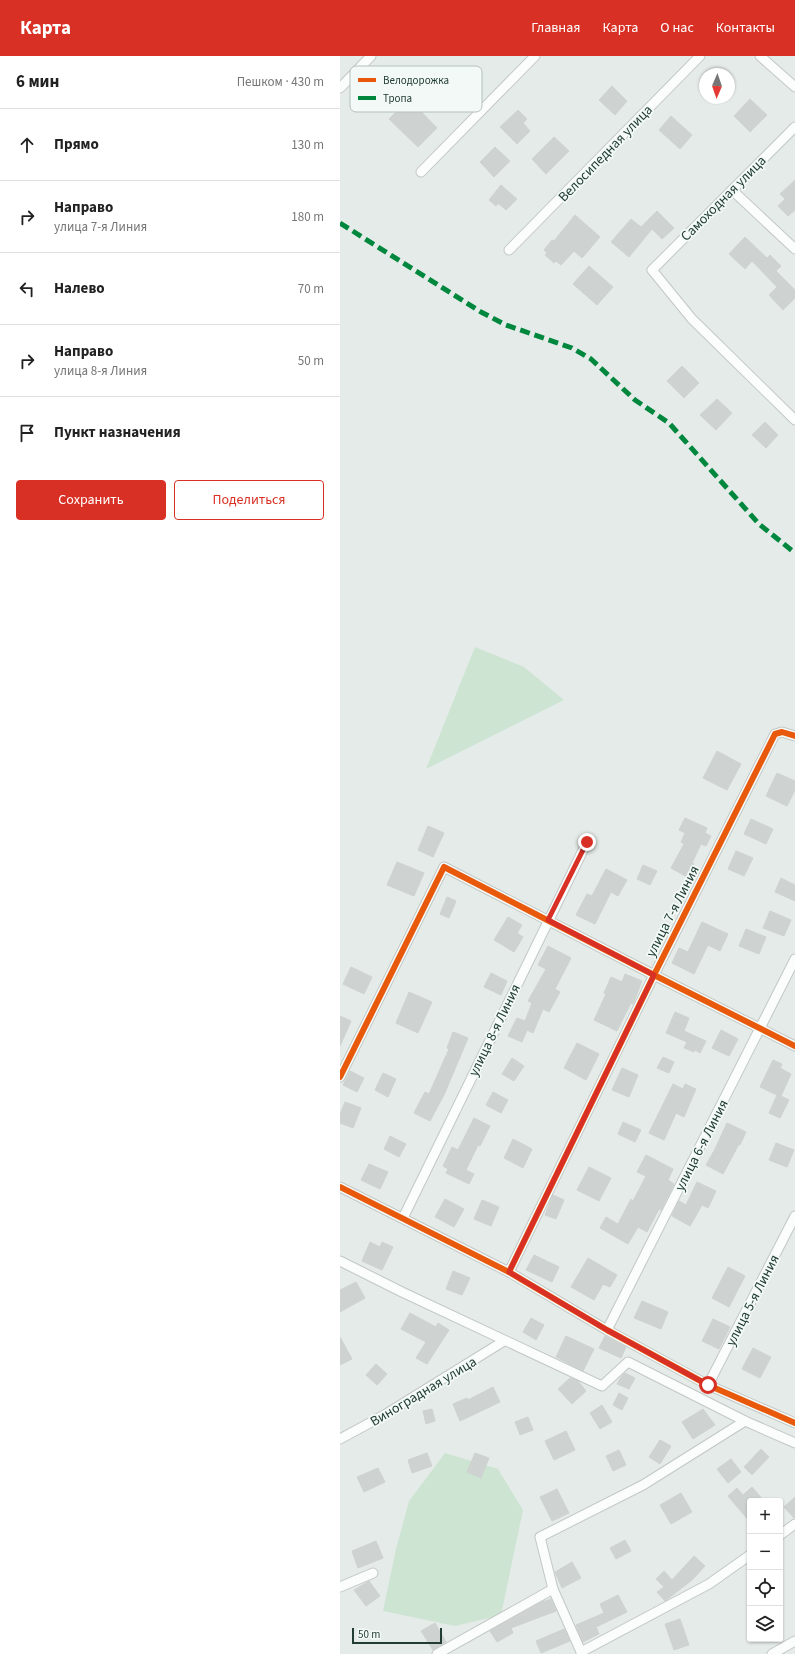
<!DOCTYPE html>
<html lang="ru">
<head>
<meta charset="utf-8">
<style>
	body { margin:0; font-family:"Source Sans 3",sans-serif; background:#f6f6f6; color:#222 }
	.controls { position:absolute; right:12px; bottom:12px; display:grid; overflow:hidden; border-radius:4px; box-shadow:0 1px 3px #0004 }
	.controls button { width:36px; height:36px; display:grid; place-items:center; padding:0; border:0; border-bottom:1px solid #e0e0e0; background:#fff; color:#222; font:20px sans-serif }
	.compass { position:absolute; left:359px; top:12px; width:36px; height:36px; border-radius:50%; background:#fff; box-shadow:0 1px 3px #0004; rotate:182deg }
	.scale { position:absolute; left:12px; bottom:10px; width:90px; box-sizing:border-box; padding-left:4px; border:2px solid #223e34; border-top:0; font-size:11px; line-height:14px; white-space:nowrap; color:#223e34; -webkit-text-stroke:3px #f3f9f6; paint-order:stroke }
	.stop { position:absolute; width:12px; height:12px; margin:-9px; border:3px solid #d93025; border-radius:50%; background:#fff }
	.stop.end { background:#d93025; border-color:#fff; box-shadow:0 1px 4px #0008 }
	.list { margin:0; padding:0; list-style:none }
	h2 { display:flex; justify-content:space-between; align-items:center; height:52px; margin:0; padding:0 16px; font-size:17px }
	h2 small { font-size:13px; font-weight:400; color:#767676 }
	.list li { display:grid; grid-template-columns:26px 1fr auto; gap:12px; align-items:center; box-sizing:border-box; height:72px; padding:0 16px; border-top:1px solid #e0e0e0 }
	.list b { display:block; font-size:15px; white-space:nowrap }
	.list p { margin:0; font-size:13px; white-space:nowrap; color:#767676 }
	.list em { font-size:13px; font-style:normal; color:#767676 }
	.actions { display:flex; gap:8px; padding:12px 16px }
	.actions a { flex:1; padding:9px 0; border:1px solid #d93025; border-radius:4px; text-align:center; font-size:14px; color:#d93025 }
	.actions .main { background:#d93025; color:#fff }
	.icon { flex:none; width:22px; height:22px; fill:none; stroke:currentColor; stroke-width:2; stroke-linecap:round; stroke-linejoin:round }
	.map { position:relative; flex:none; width:455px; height:1598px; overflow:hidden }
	header { display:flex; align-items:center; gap:24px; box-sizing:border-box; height:56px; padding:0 20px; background:#d93025; color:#fff }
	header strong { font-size:19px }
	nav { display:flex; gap:22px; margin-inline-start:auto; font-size:14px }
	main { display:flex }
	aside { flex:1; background:#fff }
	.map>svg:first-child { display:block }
</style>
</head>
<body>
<header>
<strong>Карта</strong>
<nav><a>Главная</a><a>Карта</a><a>О нас</a><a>Контакты</a></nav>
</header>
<main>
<aside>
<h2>6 мин<small>Пешком · 430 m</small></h2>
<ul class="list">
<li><svg class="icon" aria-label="ahead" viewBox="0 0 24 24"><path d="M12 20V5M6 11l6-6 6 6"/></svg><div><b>Прямо</b></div><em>130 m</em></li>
<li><svg class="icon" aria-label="right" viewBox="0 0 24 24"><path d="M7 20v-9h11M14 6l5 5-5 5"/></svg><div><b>Направо</b><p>улица 7-я Линия</p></div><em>180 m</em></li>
<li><svg class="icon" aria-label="left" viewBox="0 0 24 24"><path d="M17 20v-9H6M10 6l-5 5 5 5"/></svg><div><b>Налево</b></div><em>70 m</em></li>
<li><svg class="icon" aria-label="right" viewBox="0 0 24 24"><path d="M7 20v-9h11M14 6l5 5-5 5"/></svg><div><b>Направо</b><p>улица 8-я Линия</p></div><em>50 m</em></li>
<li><svg class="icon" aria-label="arrive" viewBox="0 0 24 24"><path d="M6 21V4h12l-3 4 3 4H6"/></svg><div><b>Пункт назначения</b></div></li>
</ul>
<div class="actions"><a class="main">Сохранить</a><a>Поделиться</a></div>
</aside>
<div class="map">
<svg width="455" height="1598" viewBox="0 0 455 1598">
	<rect width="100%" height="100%" fill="#e5ebe8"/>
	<g fill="#cee4d3">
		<polygon points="135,591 184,611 224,644 86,713"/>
		<polygon points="105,1397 158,1413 183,1454 161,1559 115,1570 43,1555 56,1493 69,1445"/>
	</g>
	<g fill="#ced3d1" stroke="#ced3d0">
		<polygon points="272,30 287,45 275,59 259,44"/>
		<polygon points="67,41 97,72 78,91 49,63 58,54 56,52"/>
		<polygon points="410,43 427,59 410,76 394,60"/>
		<polygon points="178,54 187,63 183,67 190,75 177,88 160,71"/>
		<polygon points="331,60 352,79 340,93 319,74"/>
		<polygon points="214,81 229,95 206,118 192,103"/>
		<polygon points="155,91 170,105 154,121 140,106"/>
		<polygon points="455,124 455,154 448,160 438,150 445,143 440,138"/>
		<polygon points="161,129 177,143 166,154 158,147 156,150 149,144"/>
		<polygon points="317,155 334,172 322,183 312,173 289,201 271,186 291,163 301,171"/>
		<polygon points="235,159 260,181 242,202 234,195 221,209 216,205 214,207 205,199 207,197 204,194 212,184 214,185"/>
		<polygon points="405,181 427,202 430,199 441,210 436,215 455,234 455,242 443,254 429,239 437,231 412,205 405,213 389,198"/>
		<polygon points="249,210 273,231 257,249 233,228"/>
		<polygon points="342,310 359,327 344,342 327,325"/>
		<polygon points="377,343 392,357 376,374 360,359"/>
		<polygon points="425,366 438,379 426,392 412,379"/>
		<polygon points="377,695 401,708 387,734 363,722"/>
		<polygon points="437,717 455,725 455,734 447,750 426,740"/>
		<polygon points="345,762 367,772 365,777 371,780 366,790 361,788 352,807 354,808 347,821 331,812 344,788 341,786 345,777 339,774"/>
		<polygon points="411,763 433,773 426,788 404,778"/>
		<polygon points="88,770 104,777 93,801 78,794"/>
		<polygon points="396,795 413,802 404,820 388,813"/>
		<polygon points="57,806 84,817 74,840 47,829"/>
		<polygon points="303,809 317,815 310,829 297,823"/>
		<polygon points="266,813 287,824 278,840 271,836 255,868 236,859 247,838 252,840"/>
		<polygon points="441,822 455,829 455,845 435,836"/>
		<polygon points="107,841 116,845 109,862 100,858"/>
		<polygon points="430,855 451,864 444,880 423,872"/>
		<polygon points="168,861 182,869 177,877 183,881 174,896 154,884"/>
		<polygon points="362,866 388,878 380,895 368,889 354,918 332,907 339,892 348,896"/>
		<polygon points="406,873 426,881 419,898 399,890"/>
		<polygon points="208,890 231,902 215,933 220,936 209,956 203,953 193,977 187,974 182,986 168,980 177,962 185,965 192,947 188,945 206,913 198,909"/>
		<polygon points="11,911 32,921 24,938 3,928"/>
		<polygon points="151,917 167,925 161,939 144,931"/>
		<polygon points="285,918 302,925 293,948 291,947 277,975 254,964 266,938 264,937 271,921 282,926"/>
		<polygon points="69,936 92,946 78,977 56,967"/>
		<polygon points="335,956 349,962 344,975 366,985 360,997 355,994 354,996 344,992 347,986 326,977"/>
		<polygon points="0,960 11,965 0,990"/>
		<polygon points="381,974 398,983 389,1000 372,992"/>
		<polygon points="113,976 128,982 104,1039 90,1065 74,1057 85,1036 89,1038 109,993 107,992"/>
		<polygon points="237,987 259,998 246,1024 224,1012"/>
		<polygon points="323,1001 334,1006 329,1017 317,1012"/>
		<polygon points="172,1002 184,1010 174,1025 162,1018"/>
		<polygon points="433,1004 442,1008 440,1012 451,1018 441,1040 449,1044 440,1062 429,1057 437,1039 420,1031"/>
		<polygon points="282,1012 298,1019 289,1041 272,1034"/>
		<polygon points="10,1015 24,1022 17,1036 3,1029"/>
		<polygon points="43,1017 56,1023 48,1041 35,1034"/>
		<polygon points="333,1028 343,1033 345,1028 356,1033 344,1061 336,1057 324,1084 309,1077"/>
		<polygon points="153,1036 168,1044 161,1057 146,1049"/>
		<polygon points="5,1046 21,1052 13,1072 0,1067 0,1058"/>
		<polygon points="134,1062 150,1070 140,1090 138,1089 126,1114 134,1118 129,1128 106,1117 108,1113 103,1110 112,1091 118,1094"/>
		<polygon points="283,1066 301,1074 295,1086 278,1078"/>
		<polygon points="387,1067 406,1076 400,1089 399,1088 383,1118 366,1109 375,1093"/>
		<polygon points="50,1080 66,1088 59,1101 44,1093"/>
		<polygon points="173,1083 192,1093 183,1112 164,1102"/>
		<polygon points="436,1087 454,1094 447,1111 429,1104"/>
		<polygon points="306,1099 333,1113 328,1124 334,1128 321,1154 319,1153 307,1176 298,1171 288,1188 260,1172 266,1161 278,1168 291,1143 293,1145 306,1120 297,1116"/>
		<polygon points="29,1108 48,1116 40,1133 21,1124"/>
		<polygon points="249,1111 271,1122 259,1145 237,1134"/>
		<polygon points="357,1126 376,1135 368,1152 362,1149 350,1170 332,1160 339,1145 346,1149"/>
		<polygon points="213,1139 224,1144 216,1163 205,1159"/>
		<polygon points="105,1143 124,1153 114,1171 95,1161"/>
		<polygon points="142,1144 159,1151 151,1170 134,1163"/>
		<polygon points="30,1186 40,1191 42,1186 53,1191 42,1214 22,1205"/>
		<polygon points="194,1199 219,1211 212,1226 186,1214"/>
		<polygon points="248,1202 277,1219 270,1231 263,1228 254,1244 231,1231"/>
		<polygon points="388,1211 405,1220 389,1251 372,1242"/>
		<polygon points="113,1215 130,1222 122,1239 106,1233"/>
		<polygon points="16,1226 25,1242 0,1256 0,1234"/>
		<polygon points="302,1245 328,1256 321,1273 294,1262"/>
		<polygon points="70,1257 96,1271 98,1267 109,1274 87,1308 76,1302 86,1286 61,1273"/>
		<polygon points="191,1262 204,1269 196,1284 183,1276"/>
		<polygon points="373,1263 390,1271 379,1293 362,1285"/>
		<polygon points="226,1280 254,1293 243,1315 216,1301"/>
		<polygon points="265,1280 286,1291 281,1302 259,1292"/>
		<polygon points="0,1281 12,1303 0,1309"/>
		<polygon points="413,1292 431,1301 420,1322 402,1313"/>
		<polygon points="36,1308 47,1318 37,1329 26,1319"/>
		<polygon points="285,1317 295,1322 289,1333 277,1328 281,1321"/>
		<polygon points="230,1322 238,1325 246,1335 232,1348 218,1333"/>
		<polygon points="153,1331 160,1346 120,1365 113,1348 127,1342 128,1344"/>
		<polygon points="279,1337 288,1342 282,1354 273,1349"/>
		<polygon points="262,1349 272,1366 260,1373 250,1357"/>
		<polygon points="92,1353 95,1365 86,1368 83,1355"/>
		<polygon points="363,1353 375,1369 353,1383 342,1366"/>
		<polygon points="188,1361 193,1374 180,1379 175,1366"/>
		<polygon points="226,1375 235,1394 214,1404 205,1385"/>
		<polygon points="320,1384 331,1390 320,1408 309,1401"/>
		<polygon points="421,1393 429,1401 412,1419 404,1411"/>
		<polygon points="279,1394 286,1409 273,1415 266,1400"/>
		<polygon points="87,1397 92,1410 72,1417 68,1404"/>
		<polygon points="135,1397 149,1402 141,1422 127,1416"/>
		<polygon points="391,1403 401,1416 388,1427 377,1413"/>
		<polygon points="38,1412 45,1426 24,1436 17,1421"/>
		<polygon points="412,1431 424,1445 410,1445 410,1466 388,1440 397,1432 403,1439"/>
		<polygon points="217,1433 229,1457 212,1465 200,1441"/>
		<polygon points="341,1437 352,1456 331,1468 320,1449"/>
		<polygon points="455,1441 455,1462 454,1462 444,1451"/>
		<polygon points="285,1484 291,1495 276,1503 270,1492"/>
		<polygon points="36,1485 43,1502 18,1512 12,1495"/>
		<polygon points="354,1500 365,1510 352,1524 325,1545 317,1536 324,1531 316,1523 324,1515 332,1524"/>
		<polygon points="232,1506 241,1522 222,1532 215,1516"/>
		<polygon points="29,1525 40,1540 26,1550 14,1534"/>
		<polygon points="278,1539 287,1556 256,1571 259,1578 243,1586 236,1569 264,1557 260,1548"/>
		<polygon points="211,1543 216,1555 171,1572 173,1577 157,1586 150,1575 202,1546"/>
		<polygon points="340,1563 349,1589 334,1594 325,1568"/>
		<polygon points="95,1567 106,1586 93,1594 81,1575"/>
		<polygon points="224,1573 230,1585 201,1597 196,1585"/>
	</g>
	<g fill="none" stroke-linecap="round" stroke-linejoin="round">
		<g stroke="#c2c8c5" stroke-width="11">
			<g id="street">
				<polyline points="420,0 455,31"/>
				<polyline points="0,32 31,0"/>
				<polyline points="455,71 312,214 352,263 455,364"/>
				<polyline points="81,116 195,0"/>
				<polyline points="392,134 455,193"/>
				<polyline points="169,194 360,0"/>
				<polyline points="0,1021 104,811 314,919 455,990"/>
				<polyline points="0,1131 169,1216 267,1274 368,1329 455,1367"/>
				<polyline points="63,1162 247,786"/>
				<polyline points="0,1205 62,1236 262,1330 288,1306 405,1365 455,1387"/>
				<polyline points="169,1216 314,919 435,678 442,676 455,680"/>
				<polyline points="267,1274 455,903"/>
				<polyline points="368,1329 455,1160"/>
				<polyline points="0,1383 46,1358 164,1285"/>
				<polyline points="440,1479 455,1468"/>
				<polyline points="0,1531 33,1517"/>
				<polyline points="241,1596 369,1528 410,1499"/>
				<polyline points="97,1598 213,1533"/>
				<polyline points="242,1598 213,1533 200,1481 303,1429 405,1365"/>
				<polyline points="432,1598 455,1585"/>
			</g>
		</g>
		<use href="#street" stroke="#fbfcfc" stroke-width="9"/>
		<polyline stroke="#00873e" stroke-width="5" stroke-dasharray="10 5" stroke-linecap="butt" points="0,167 141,256 166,269 232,292 251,303 295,344 329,367 419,468 455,497"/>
		<g stroke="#f3f9f6" stroke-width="8">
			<g id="cycleway">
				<polyline points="0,1021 104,811 314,919 455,990"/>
				<polyline points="0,1131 169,1216 267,1274 368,1329 455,1367"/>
				<polyline points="169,1216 314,919 435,678 442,676 455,680"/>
			</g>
		</g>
		<use href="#cycleway" stroke="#e8590c" stroke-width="6"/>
	</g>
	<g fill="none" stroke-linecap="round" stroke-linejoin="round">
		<polyline stroke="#d93025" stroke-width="5" points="247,786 208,864 314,919 169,1216 267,1274 368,1329"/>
	</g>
	<g text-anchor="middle" stroke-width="3.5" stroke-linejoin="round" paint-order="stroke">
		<g font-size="14" fill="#223e34" stroke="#f3f9f6">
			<text transform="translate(265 97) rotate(-46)" y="5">Велосипедная улица</text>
			<text transform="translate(383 142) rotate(-45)" y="5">Самоходная улица</text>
			<text transform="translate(332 855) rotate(-63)" y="5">улица 7-я Линия</text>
			<text transform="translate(154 974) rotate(-64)" y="5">улица 8-я Линия</text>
			<text transform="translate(361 1089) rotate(-63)" y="5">улица 6-я Линия</text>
			<text transform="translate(412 1244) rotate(-63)" y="5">улица 5-я Линия</text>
			<text transform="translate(83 1335) rotate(-31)" y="5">Виноградная улица</text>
		</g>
	</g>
	<rect x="10" y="10" width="132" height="46" rx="6" fill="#f3f9f6" stroke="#b4c1bc" stroke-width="1"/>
	<rect x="18" y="22" width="18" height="4" fill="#e8590c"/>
	<rect x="18" y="40" width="18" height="4" fill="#00873e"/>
	<g font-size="11" fill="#223e34">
		<text x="43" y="28">Велодорожка</text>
		<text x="43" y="46">Тропа</text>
	</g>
</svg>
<div class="controls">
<button>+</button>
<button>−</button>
<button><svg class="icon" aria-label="locate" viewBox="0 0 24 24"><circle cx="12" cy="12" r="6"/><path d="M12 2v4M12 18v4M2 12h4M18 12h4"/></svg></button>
<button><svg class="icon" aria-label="layers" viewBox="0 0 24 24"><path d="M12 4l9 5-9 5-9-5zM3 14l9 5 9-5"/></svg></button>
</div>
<svg class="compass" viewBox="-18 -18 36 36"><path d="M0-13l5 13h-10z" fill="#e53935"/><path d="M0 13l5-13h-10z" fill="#767676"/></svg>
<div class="scale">50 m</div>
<div class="stop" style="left:368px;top:1329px"></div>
<div class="stop end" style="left:247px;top:786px"></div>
</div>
</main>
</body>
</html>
